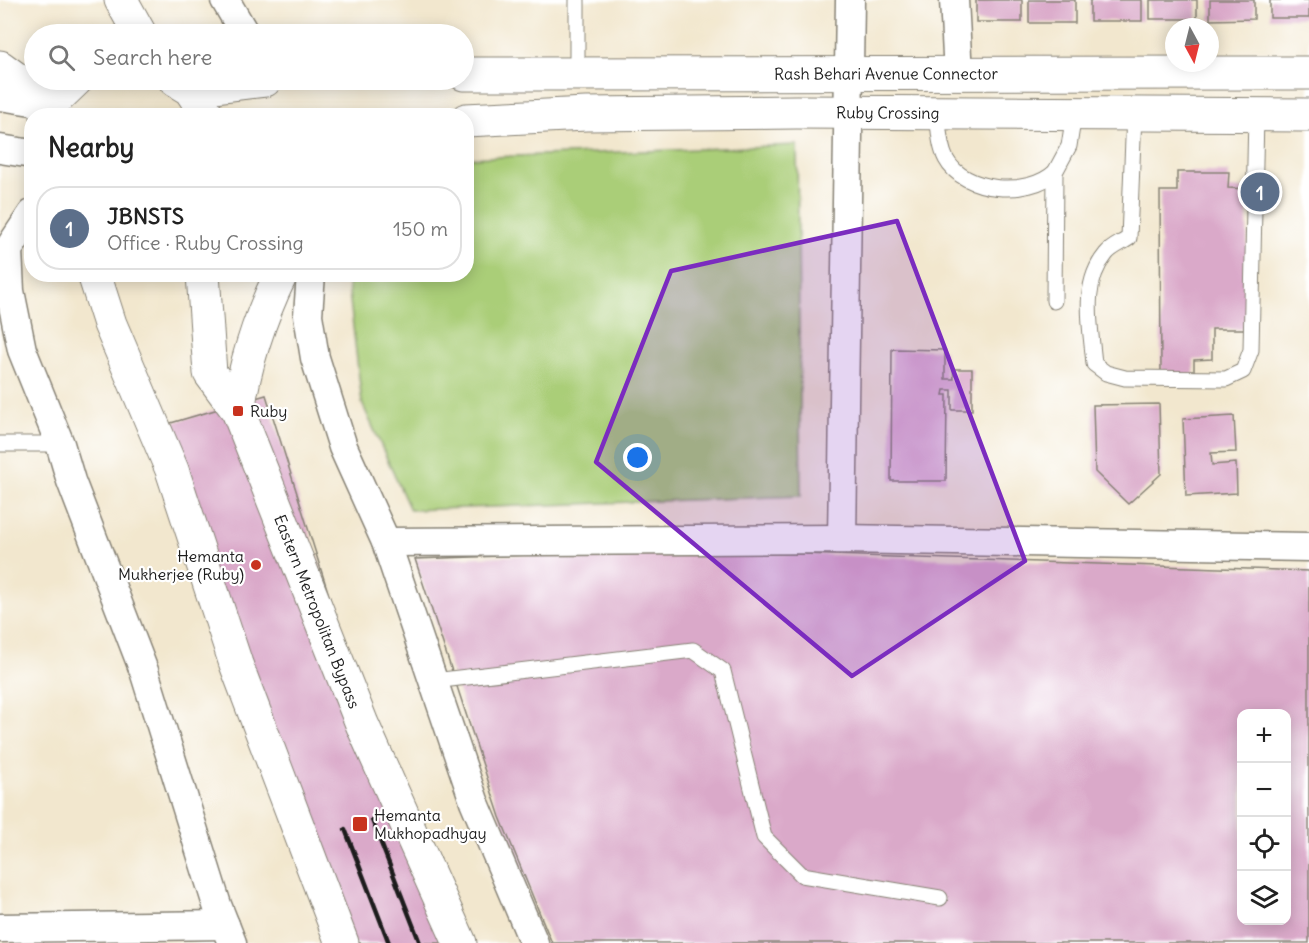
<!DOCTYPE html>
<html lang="en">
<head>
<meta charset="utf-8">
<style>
	body { margin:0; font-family:Delius,sans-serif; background:#f6f6f6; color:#222 }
	.controls { position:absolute; right:18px; bottom:18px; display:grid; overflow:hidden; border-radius:12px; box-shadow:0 3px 15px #0003 }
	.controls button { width:54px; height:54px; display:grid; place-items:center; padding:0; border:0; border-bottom:2px solid #e0e0e0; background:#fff; color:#222; font:30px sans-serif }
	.compass { position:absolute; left:1165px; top:18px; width:54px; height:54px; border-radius:50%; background:#fff; box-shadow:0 3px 15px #0003; rotate:173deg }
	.you { position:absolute; left:638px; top:458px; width:21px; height:21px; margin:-15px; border:4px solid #fff; border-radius:50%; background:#1a73e8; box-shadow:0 0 0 9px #1a73e833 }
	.badge { display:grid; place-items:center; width:39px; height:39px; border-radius:50%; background:#0b8043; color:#fff; font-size:20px; font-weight:700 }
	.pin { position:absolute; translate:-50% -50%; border:3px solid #fff; box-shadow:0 2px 6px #0006 }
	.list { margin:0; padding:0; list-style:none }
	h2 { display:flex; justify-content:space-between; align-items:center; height:78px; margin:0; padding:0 24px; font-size:26px }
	h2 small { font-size:20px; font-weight:400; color:#767676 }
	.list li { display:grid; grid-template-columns:39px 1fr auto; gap:18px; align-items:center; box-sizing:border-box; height:84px; margin:0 12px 12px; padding:0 12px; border:2px solid #e0e0e0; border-radius:24px }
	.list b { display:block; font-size:22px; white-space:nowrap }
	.list p { margin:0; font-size:20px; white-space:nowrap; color:#767676 }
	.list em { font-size:20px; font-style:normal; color:#767676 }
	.icon { flex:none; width:33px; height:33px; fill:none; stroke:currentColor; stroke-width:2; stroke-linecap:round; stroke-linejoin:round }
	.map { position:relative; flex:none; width:1309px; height:943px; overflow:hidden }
	.search { position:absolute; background:#fff; box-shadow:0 3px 15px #0003; left:24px; top:24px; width:450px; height:66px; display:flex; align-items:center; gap:15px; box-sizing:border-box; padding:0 21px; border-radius:33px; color:#767676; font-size:22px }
	.panel { position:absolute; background:#fff; box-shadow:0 3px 15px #0003; left:24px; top:108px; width:450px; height:174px; border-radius:24px }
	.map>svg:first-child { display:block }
</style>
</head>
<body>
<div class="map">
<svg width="1309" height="943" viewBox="0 0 1309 943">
	<rect width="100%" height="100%" fill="#fff"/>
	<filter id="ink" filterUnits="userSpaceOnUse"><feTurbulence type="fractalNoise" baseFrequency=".0167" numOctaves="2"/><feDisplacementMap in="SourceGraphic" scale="12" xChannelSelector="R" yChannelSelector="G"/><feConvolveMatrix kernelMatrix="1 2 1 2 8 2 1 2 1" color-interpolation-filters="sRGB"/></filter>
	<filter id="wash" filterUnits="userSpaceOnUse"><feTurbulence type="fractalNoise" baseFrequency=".008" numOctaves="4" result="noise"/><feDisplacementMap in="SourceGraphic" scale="24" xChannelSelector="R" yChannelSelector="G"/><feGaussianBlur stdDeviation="1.35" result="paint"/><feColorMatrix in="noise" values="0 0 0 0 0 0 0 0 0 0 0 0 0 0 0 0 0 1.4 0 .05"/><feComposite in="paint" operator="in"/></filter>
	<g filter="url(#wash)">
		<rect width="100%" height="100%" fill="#f2e7ce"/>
		<polygon fill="#aace78" stroke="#63754a" stroke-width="1.5" points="797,145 801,496 410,510 362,403 347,275 466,274 467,158"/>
		<g id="blocks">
			<g fill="#daa9c9" fill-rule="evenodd">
				<rect x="976" y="0" width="46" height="22"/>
				<rect x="1029" y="0" width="46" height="23"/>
				<rect x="1090" y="0" width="52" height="21"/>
				<rect x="1150" y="0" width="47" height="19"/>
				<polygon points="1210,0 1254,0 1254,19 1210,20"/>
				<rect x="1270" y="0" width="39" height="18"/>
				<polygon points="1177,172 1229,172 1228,188 1247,189 1248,329 1212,329 1212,359 1194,360 1194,375 1161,376 1160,191 1177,191"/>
				<polygon points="892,349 945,350 945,379 954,379 953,369 972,369 972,410 952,410 952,390 944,390 943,395 947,395 946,481 891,481"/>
				<polygon points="266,395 362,700 457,943 331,943 147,430"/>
				<polygon points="1159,404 1161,474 1128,504 1095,472 1093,405"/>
				<polygon points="1234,416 1236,452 1211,453 1212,465 1236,463 1237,493 1186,496 1183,419"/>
				<path d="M594 553 802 554 1309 571V943H552L500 817 415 559ZM1242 714H1286V920H1242Z"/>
			</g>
		</g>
	</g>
	<g filter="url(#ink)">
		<use href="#blocks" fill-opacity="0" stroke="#878275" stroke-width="1.5"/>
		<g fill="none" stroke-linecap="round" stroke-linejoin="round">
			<g stroke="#878275" stroke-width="17">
				<g id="lane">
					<polyline points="577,0 577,75"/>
					<path d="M937 113C939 128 939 145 946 159 964 193 1029 197 1055 172"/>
					<path d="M1134 114 1129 238C1122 243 1111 247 1106 254 1080 285 1091 327 1094 364L1106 373 1125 378 1226 379 1243 371 1251 350 1256 115"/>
					<polyline points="1054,301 1055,172 1069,146 1074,114"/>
					<polyline points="0,444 60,444"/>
					<polyline points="434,681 693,650 723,671 764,837 802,875 940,898"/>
				</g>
			</g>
			<g stroke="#878275" stroke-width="31">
				<g id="street">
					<polyline points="225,0 245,34"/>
					<polyline points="954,0 958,74"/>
					<polyline points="0,96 51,104"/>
					<polyline points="0,149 32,154"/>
					<polyline points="32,214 8,250 10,291 22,350 60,444 71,481 144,671 217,905 232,943"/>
					<polyline points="311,274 308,315 315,358 343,447 386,542 474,801 534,943"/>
					<polyline points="842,539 850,0"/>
					<polyline points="386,542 842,539 1309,547"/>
					<polyline points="0,928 225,925"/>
				</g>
			</g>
			<g stroke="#878275" stroke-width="35">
				<g id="primary">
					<polyline points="121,0 140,34"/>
					<polyline points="0,67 51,104"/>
					<path id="s1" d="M464 74 1309 73"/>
					<polyline points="175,80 190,89 208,116"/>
					<polyline points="190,89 265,80"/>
					<polyline points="47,116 51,104 76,80"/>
					<path id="s2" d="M466 120 586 114 796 112 1309 115"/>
					<polyline points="94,274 110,324 172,470 236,664 342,943"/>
					<path id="s3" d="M203 274 210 373 238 411 362 724 460 943"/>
					<path d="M238 411C245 362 259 319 281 274"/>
				</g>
			</g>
			<use href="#lane" stroke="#fff" stroke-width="15"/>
			<use href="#street" stroke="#fff" stroke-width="28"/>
			<use href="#primary" stroke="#fff" stroke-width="33"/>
			<g stroke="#1c1c1c" stroke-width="4.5">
				<polyline points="372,820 420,943"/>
				<polyline points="345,829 389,943"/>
			</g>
		</g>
	</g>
	<path fill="#7b2cbf" fill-opacity="0.2" stroke="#7b2cbf" stroke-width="4.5" stroke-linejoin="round" d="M897 221 1025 561 852 676 596 462 671 271Z"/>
	<g fill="#c8321e" stroke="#fff" stroke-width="2">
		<rect x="232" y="405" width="12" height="12" rx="3"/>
		<circle cx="256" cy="565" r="6"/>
		<rect x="352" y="816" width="16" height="16" rx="3"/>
	</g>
	<g text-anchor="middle" stroke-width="4.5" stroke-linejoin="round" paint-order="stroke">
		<g font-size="16" fill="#1c1c1c" stroke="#fff">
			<text dy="6" stroke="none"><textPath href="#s1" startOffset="422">Rash Behari Avenue Connector</textPath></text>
			<text dy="6" stroke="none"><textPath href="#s2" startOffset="422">Ruby Crossing</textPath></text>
			<text dy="6" stroke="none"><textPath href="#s3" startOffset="362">Eastern Metropolitan Bypass</textPath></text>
		</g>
		<g font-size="16" fill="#1c1c1c" stroke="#fff" text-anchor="start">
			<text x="250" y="417">Ruby</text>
			<text x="244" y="562" text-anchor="end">Hemanta<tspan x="244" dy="18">Mukherjee (Ruby)</tspan></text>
			<text x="374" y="821">Hemanta<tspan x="374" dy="18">Mukhopadhyay</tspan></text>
		</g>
	</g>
</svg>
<div class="controls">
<button>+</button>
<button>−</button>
<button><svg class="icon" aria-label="locate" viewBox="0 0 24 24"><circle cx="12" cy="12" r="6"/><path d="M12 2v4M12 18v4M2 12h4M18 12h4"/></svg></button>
<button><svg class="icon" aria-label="layers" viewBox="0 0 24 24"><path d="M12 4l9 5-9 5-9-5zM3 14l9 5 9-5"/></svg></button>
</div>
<svg class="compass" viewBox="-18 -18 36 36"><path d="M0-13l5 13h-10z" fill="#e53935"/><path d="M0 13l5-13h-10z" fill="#767676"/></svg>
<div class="you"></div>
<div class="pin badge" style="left:1260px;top:192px;background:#5c6f8a">1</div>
<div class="search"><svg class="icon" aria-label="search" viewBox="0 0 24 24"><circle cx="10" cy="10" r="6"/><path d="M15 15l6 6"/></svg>Search here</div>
<section class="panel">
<h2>Nearby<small></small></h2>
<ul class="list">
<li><span class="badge" style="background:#5c6f8a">1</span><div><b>JBNSTS</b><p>Office · Ruby Crossing</p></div><em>150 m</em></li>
</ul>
</section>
</div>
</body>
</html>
